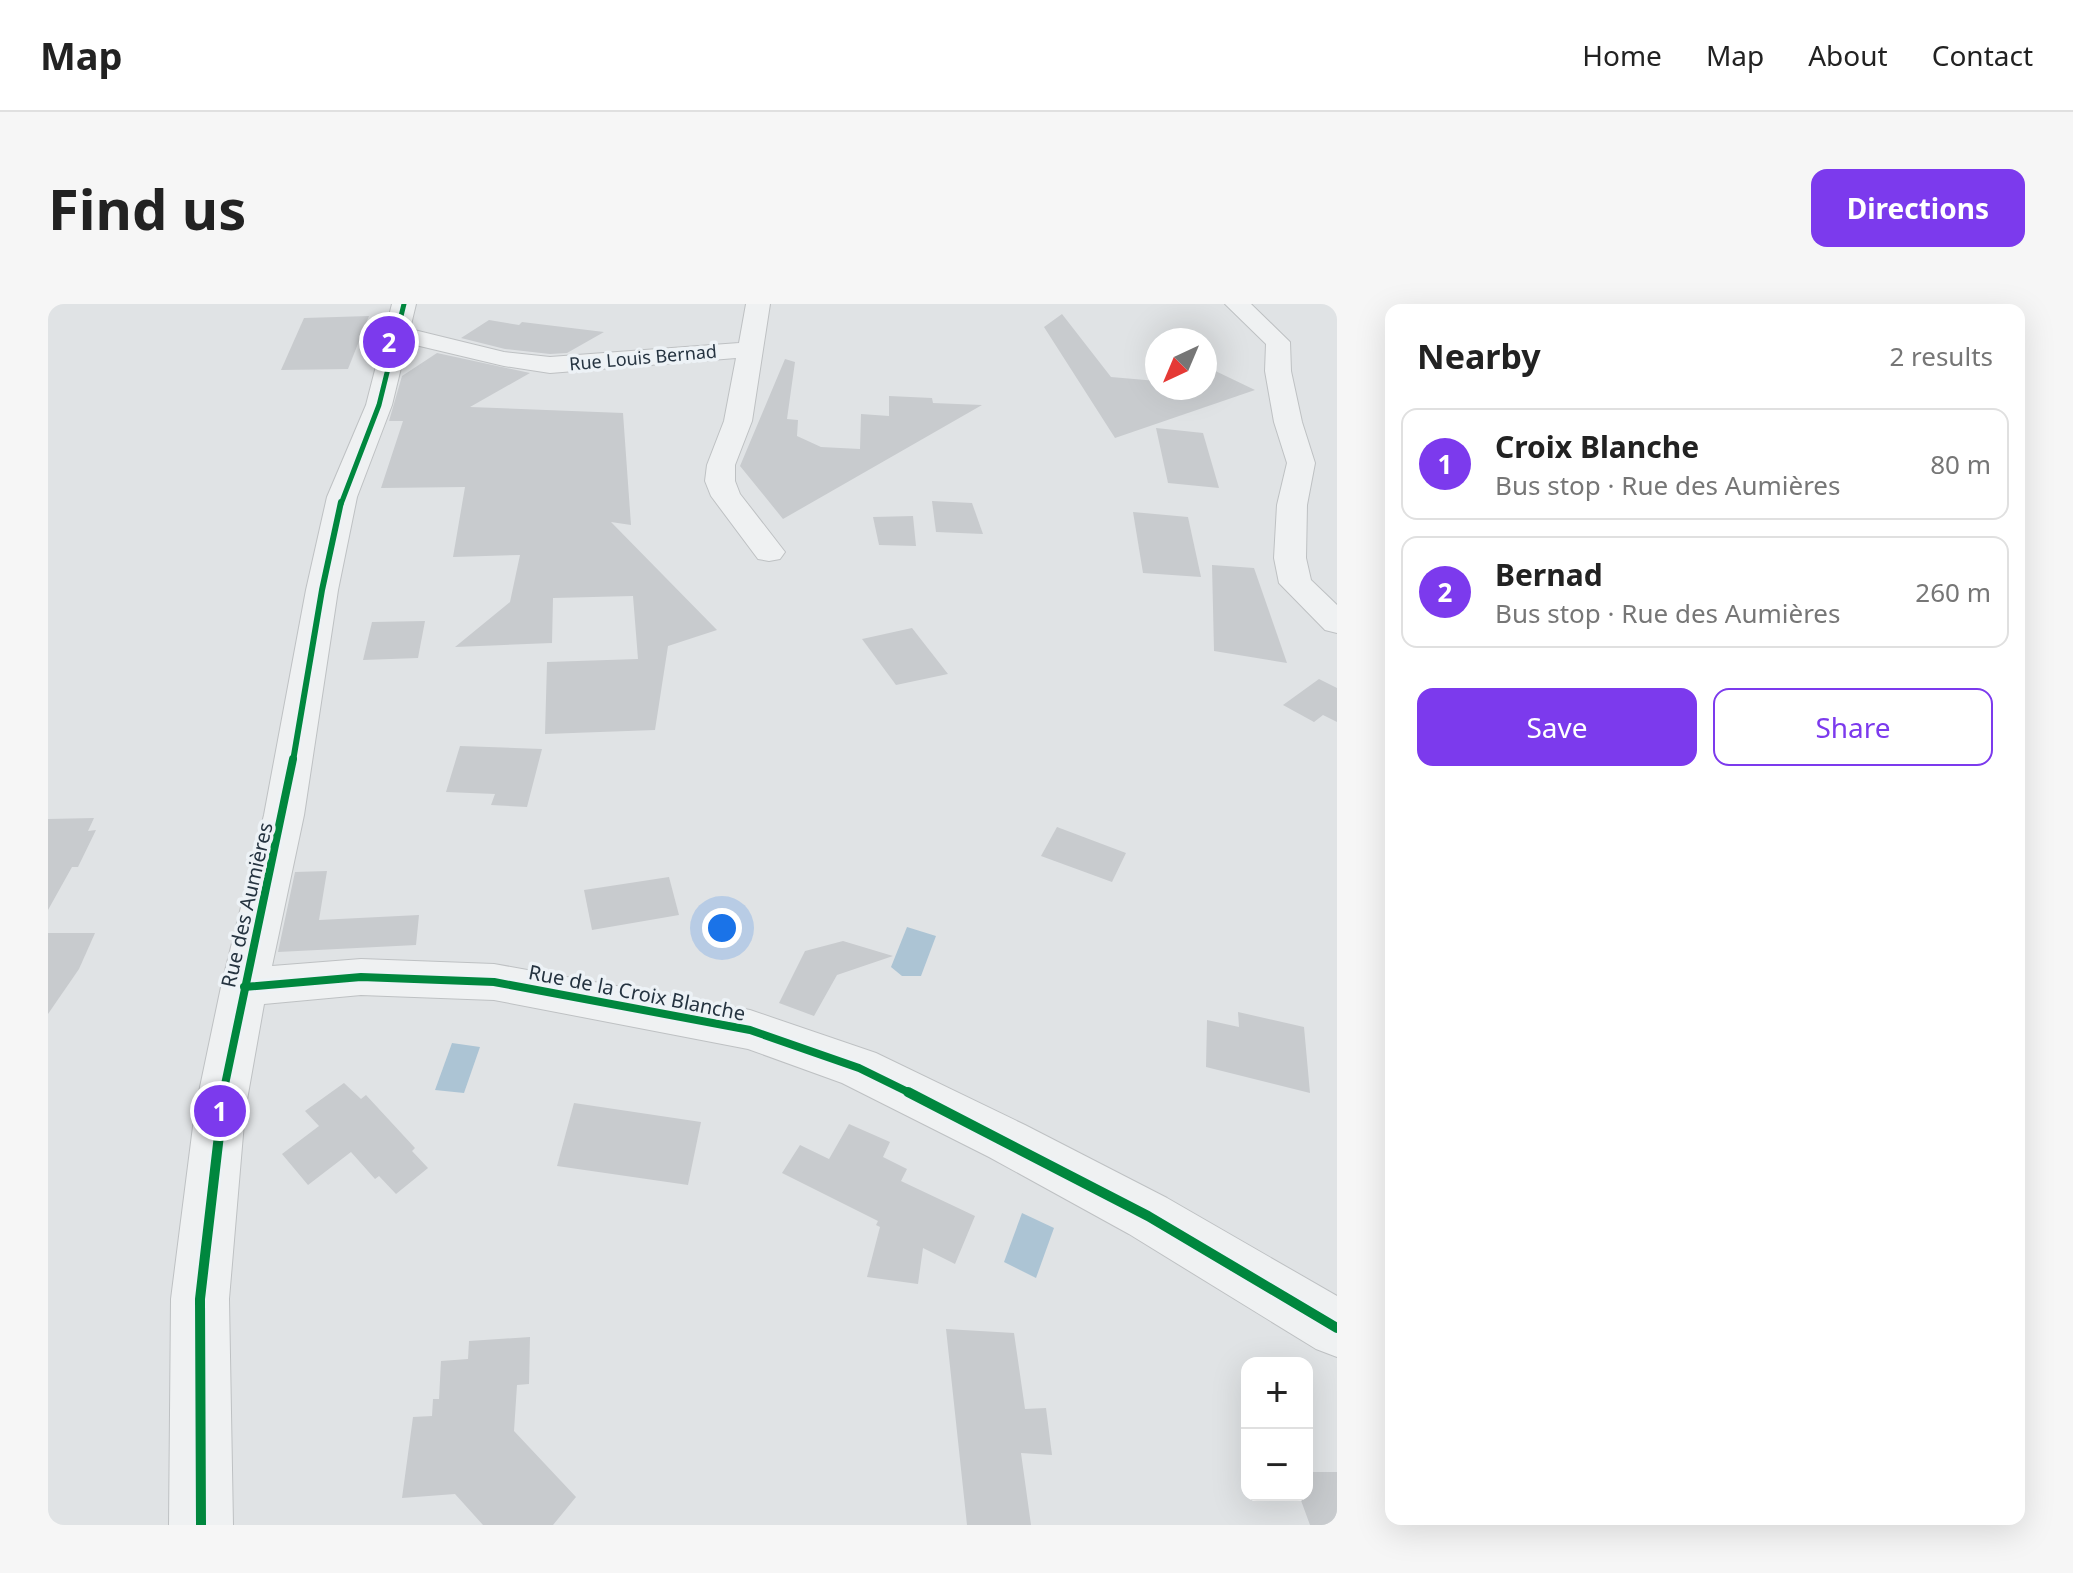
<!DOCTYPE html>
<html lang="en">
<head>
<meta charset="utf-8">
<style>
	body { margin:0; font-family:"Noto Sans",sans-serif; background:#f6f6f6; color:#222 }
	.controls { position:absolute; right:24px; bottom:24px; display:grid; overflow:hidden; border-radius:16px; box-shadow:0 8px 32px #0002 }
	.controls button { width:72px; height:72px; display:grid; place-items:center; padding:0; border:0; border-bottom:2px solid #e0e0e0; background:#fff; color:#222; font:40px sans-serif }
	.compass { position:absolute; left:1097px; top:24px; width:72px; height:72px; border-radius:50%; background:#fff; box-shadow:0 8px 32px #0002; rotate:224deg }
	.you { position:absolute; left:674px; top:624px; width:28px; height:28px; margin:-20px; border:6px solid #fff; border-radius:50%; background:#1a73e8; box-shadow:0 0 0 12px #1a73e833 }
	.badge { display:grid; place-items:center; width:52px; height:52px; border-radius:50%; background:#7c3aed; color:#fff; font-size:26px; font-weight:700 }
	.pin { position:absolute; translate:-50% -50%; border:4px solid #fff; box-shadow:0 2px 8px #0006 }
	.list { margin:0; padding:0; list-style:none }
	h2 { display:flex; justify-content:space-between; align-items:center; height:104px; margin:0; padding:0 32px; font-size:34px }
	h2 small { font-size:26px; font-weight:400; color:#767676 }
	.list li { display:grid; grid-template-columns:52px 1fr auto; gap:24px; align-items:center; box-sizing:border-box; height:112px; margin:0 16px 16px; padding:0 16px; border:2px solid #e0e0e0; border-radius:16px }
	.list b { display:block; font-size:30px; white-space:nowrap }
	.list p { margin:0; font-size:26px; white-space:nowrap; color:#767676 }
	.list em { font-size:26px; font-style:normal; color:#767676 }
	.actions { display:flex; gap:16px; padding:24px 32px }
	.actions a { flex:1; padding:18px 0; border:2px solid #7c3aed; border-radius:16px; text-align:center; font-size:28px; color:#7c3aed }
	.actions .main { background:#7c3aed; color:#fff }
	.map { position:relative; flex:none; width:1289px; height:1221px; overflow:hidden; border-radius:16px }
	header { display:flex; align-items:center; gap:48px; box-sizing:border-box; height:112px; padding:0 40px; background:#fff; border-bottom:2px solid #e0e0e0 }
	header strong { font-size:38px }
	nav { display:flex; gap:44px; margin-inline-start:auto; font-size:28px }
	.intro { display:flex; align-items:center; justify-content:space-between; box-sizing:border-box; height:192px; padding:0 48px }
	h1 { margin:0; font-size:56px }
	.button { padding:20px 36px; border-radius:16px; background:#7c3aed; color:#fff; font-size:28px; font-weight:700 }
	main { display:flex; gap:48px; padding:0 48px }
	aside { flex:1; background:#fff; border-radius:16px; box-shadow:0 8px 32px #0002 }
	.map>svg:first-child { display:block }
</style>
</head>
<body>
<header>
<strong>Map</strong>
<nav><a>Home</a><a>Map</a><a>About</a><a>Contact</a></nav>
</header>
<div class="intro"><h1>Find us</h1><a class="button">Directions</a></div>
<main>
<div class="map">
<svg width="1289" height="1221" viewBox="0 0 1289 1221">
	<rect width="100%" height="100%" fill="#e0e3e5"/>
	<g fill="#acc4d4">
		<polygon points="859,623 888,632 873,672 854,672 843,663"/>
		<polygon points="404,739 432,743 416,789 387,786"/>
		<polygon points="974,909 1006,924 988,974 956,958"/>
	</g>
	<g fill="#c8cbce">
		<polygon points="1014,10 1063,73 1109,77 1109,84 1157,84 1157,62 1207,86 1067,134 996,23"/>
		<polygon points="321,12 300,65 233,66 256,14"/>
		<polygon points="441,16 471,21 474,18 556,28 519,49 502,50 457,45 413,34"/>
		<polygon points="389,49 482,69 422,103 575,109 583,221 563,218 669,326 620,342 607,426 497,430 499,358 590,355 585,292 505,294 504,339 407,343 462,298 472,251 405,253 417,183 333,184 355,117 341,117 354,72"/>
		<polygon points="737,55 747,58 739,115 750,116 749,132 773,143 812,145 813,110 841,112 841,92 884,94 885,99 934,101 735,215 692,162"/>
		<polygon points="1108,124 1155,129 1171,184 1120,179"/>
		<polygon points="884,197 924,199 935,230 888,228"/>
		<polygon points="1085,208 1140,213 1153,273 1095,269"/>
		<polygon points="865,212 868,242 831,241 825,213"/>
		<polygon points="1164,261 1206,264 1239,359 1166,347"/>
		<polygon points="377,317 370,354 315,356 324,318"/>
		<polygon points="864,324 900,370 848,381 814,335"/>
		<polygon points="1271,375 1289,384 1289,418 1275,411 1266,418 1235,401"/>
		<polygon points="412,442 494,445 479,503 443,501 447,490 398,488"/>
		<polygon points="46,514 40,527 48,526 30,563 24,563 0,606 0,515"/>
		<polygon points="1009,523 1078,549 1064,578 993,552"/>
		<polygon points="279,567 271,616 371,611 368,641 230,648 247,568"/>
		<polygon points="621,573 631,611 544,626 536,586"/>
		<polygon points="0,629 47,629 31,665 0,710"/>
		<polygon points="795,637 845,652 789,671 766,712 731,699 757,647"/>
		<polygon points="1190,708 1256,723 1262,789 1158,763 1159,716 1191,723"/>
		<polygon points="296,779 313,795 318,791 367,844 364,847 380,864 348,890 331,872 327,875 303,848 260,881 234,850 271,822 257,807"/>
		<polygon points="526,799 653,818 640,881 509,862"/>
		<polygon points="801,820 842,838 835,853 859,865 853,877 927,912 907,960 875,944 870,980 819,973 832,923 828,921 830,917 734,869 752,841 781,855"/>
		<polygon points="898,1025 966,1029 977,1105 998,1104 1004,1151 973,1149 983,1221 919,1221"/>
		<polygon points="482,1033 481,1080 469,1081 466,1127 528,1193 505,1221 435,1221 407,1190 354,1194 365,1113 384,1112 385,1095 391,1095 393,1057 420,1055 421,1037"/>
		<polygon points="1259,1168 1289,1168 1289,1221 1262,1221 1251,1191 1259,1191"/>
	</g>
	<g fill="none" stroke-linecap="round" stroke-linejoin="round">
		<g stroke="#bec1c3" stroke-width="2">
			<g id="minor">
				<polygon points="344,0 368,0 362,25 456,48 502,53 691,39 698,0 722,0 704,117 687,161 687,177 692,190 737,248 732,255 721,257 710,255 663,192 657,177 659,161 676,117 688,54 502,69 456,62 359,39 344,101 309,193 290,286 256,511 224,662 313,655 446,660 702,706 828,749 977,821 1119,894 1289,992 1289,1053 1268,1045 1081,930 941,853 794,779 700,745 446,696 313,691 216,700 197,807 181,995 185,1221 121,1221 123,995 147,807 173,683 216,511 258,286 279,193 318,101"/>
				<polygon points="1177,0 1203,0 1242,38 1243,67 1254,118 1267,159 1259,201 1258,254 1263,276 1289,301 1289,329 1277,326 1231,279 1226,254 1229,201 1239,159 1226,118 1217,67 1218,40"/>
			</g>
		</g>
		<use href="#minor" fill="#eff1f2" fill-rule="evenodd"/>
		<g stroke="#edf2f6" stroke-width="8">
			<polyline id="cycleway-far3" points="293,200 331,101 356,0"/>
		</g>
		<g stroke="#edf2f6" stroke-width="10">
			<polyline id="cycleway-far2" points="245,457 274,286 293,198"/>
		</g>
		<g stroke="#edf2f6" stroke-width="13">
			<g id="cycleway-far1">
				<polyline points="196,683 313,673 446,678 702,726 811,764 864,790"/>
				<polyline points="175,790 245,455"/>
			</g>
		</g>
		<g stroke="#edf2f6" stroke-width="15">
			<g id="cycleway">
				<polyline points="860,788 1100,912 1289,1024"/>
				<polyline points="153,1221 152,995 176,788"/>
			</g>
		</g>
		<use href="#cycleway-far3" stroke="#00873e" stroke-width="5"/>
		<use href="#cycleway-far2" stroke="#00873e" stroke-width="6"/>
		<use href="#cycleway-far1" stroke="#00873e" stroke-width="8"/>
		<use href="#cycleway" stroke="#00873e" stroke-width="10"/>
	</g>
	<g text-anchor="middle" stroke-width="7" stroke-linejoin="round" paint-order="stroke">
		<g font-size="18" fill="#253340" stroke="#edf2f6">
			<text transform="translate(595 54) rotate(-5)" y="6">Rue Louis Bernad</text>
		</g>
		<g font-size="20" fill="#253340" stroke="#edf2f6">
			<text transform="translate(199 601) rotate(-77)" y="7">Rue des Aumières</text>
			<text transform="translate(589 689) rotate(11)" y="7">Rue de la Croix Blanche</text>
		</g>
	</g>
</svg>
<div class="controls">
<button>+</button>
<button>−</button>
</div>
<svg class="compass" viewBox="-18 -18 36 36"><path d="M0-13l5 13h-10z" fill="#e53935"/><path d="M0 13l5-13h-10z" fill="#767676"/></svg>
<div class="you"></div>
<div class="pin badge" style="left:172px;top:807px">1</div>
<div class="pin badge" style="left:341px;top:38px">2</div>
</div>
<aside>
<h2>Nearby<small>2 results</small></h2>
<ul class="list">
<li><span class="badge">1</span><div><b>Croix Blanche</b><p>Bus stop · Rue des Aumières</p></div><em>80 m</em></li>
<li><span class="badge">2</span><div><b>Bernad</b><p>Bus stop · Rue des Aumières</p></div><em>260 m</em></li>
</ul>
<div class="actions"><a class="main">Save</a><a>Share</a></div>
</aside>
</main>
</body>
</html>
